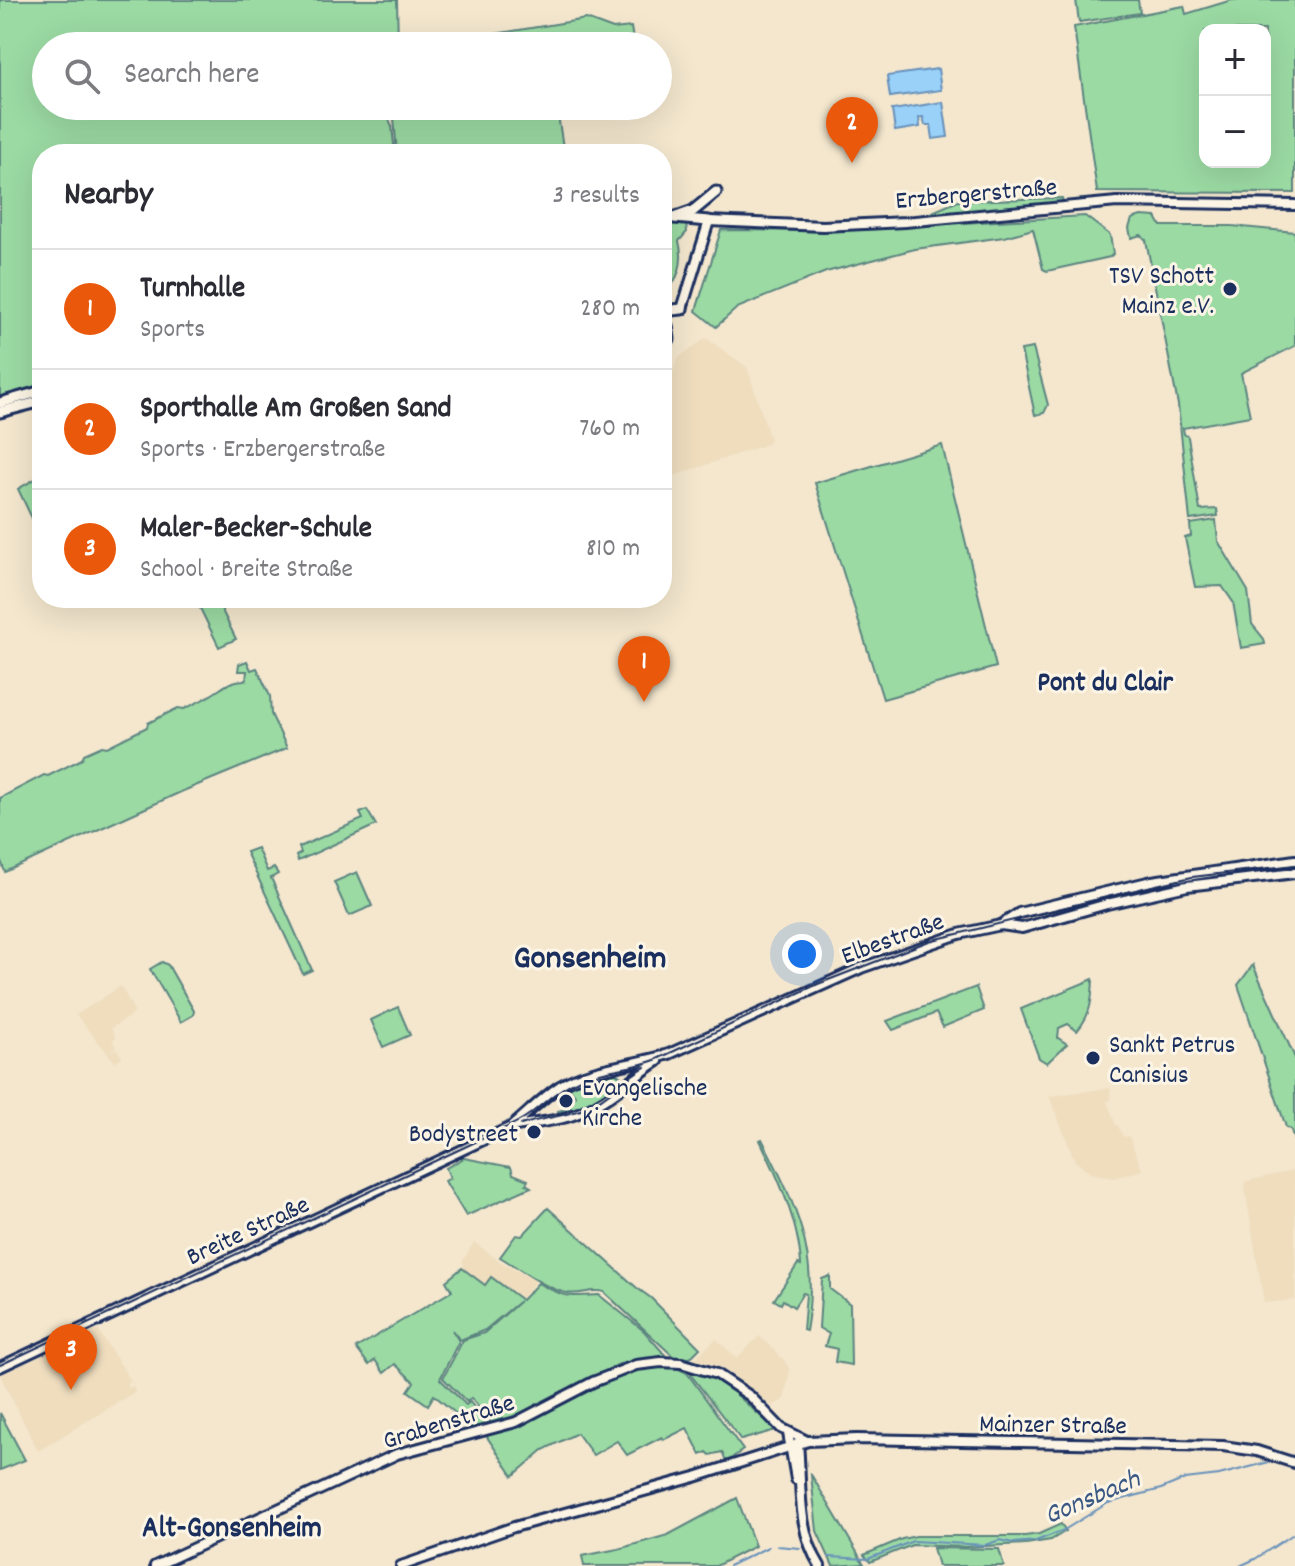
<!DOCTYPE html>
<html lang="en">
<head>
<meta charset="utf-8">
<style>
	body { margin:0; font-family:Dekko,sans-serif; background:#f7f7f7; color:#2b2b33 }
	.controls { position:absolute; right:24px; top:24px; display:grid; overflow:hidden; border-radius:16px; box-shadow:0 8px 32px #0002 }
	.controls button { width:72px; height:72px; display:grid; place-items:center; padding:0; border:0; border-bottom:2px solid #e1e1e2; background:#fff; color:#2b2b33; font:40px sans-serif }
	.you { position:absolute; left:802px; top:954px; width:28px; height:28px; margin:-20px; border:6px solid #fff; border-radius:50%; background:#1a73e8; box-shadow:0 0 0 12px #1a73e833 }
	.badge { display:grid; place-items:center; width:52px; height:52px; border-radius:50%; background:#ea580c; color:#fff; font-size:26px; font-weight:700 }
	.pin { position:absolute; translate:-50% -66px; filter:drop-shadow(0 2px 4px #0008) }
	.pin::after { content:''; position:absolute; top:42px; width:28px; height:24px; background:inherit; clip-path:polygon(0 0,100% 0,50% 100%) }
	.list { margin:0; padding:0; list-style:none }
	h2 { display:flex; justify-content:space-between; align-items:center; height:104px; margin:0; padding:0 32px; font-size:34px }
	h2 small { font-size:26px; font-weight:400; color:#7c7c81 }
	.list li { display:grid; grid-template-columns:52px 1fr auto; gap:24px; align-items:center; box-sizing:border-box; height:120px; padding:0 32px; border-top:2px solid #e1e1e2 }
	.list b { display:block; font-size:30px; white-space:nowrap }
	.list p { margin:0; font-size:26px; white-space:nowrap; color:#7c7c81 }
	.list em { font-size:26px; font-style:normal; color:#7c7c81 }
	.icon { flex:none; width:44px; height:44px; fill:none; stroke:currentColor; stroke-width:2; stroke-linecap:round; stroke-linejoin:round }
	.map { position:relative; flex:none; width:1295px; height:1566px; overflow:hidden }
	.search { position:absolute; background:#fff; box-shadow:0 8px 32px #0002; left:32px; top:32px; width:640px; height:88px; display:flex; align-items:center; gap:20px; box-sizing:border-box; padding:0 28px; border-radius:44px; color:#7c7c81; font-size:30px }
	.panel { position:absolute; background:#fff; box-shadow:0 8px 32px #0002; left:32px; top:144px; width:640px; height:464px; border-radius:32px }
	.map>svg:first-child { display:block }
</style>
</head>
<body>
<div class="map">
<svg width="1295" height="1566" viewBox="0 0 1295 1566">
	<rect width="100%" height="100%" fill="#f4e7ce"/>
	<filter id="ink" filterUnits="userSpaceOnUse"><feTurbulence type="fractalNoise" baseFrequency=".0125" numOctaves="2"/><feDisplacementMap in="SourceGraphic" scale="16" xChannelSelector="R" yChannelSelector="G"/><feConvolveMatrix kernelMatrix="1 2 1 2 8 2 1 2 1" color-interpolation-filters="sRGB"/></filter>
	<g filter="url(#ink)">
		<g fill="#efddbe">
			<polygon points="706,338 747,367 770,439 767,444 662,480 662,403 678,358"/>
			<polygon points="1263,868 1262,874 1027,925 1026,922 1016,925 1013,921 1025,917 1025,915 1156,883"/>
			<polygon points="121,986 135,1013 111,1028 116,1038 112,1040 116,1047 110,1051 117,1049 122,1057 115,1062 76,1015"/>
			<polygon points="1110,1088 1111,1100 1107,1101 1116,1125 1118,1125 1123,1137 1129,1136 1142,1170 1114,1178 1090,1173 1075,1161 1049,1096"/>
			<polygon points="1295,1170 1295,1300 1264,1303 1244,1182"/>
			<polygon points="474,1242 501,1262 536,1281 522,1299 491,1278 486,1285 462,1268 464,1264 462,1262"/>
			<polygon points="98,1330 133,1384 130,1381 127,1383 129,1388 134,1386 135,1392 38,1451 0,1375"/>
			<polygon points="759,1336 784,1360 790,1370 784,1400 772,1406 761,1401 734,1376 720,1367 694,1359 716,1339 737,1358"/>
		</g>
		<g fill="#9bdaa3" stroke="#5b8480" stroke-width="2" fill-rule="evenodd">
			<polygon points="0,0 397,0 398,42 390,46 46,46 46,106 383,106 392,126 395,154 42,154 42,386 0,397"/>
			<polygon points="1076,0 1138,0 1140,13 1079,22"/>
			<path d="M1232 0H1295V193L1097 192 1074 27 1184 6 1186 14ZM1205 30H1265V162H1205Z"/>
			<polygon points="586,19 613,29 631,27 634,46 420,46"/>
			<polygon points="393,106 621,106 558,115 564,154 397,154"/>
			<polygon points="1062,198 1063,202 923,216 958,201"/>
			<polygon points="1085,216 1110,235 1113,254 1110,257 1047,271 1043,269 1033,229 1004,237 915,249 826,272 737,308 716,327 696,311 721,230 823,231"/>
			<polygon points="1141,216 1156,217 1161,226 1232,226 1295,232 1295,346 1241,373 1250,416 1183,428 1184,434 1188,437 1200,510 1217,509 1218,516 1190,520 1178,405 1146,240 1141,235 1131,238 1129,228 1132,219"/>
			<path d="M662 221 686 222 687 232 679 241C685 264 678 280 662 298Z"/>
			<polygon points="1033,348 1048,405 1044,413 1035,415 1021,350"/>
			<polygon points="942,445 996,667 883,699 815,483"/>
			<polygon points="42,475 42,539 18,489"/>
			<polygon points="1216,520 1218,541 1248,591 1252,624 1264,639 1265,644 1241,648 1233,602 1222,586 1195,587 1185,538 1191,536 1190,524"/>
			<polygon points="195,598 216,598 236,639 219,647"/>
			<path d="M247 661 251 670 257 668 270 696 271 714 287 748 183 791 5 872 0 858V798L44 775 48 776 82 759 84 754 102 746 107 747 147 727 148 723 178 708 184 709C192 705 201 701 209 696 222 689 230 679 246 680L247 671H238L239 664Z"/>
			<polygon points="367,810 376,825 298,861 296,856 301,853 299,847 363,819 360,813"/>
			<polygon points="257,848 267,871 274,868 278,874 271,878 312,970 303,974 246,852"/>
			<polygon points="357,872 372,906 349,916 334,882"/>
			<polygon points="162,962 168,965 194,1011 193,1015 181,1022 150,969"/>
			<polygon points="1253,965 1295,1058 1295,1144 1291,1130 1286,1127 1238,985"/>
			<path d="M1093 979C1092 1000 1091 1015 1077 1031L1068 1024 1059 1028 1058 1038 1067 1044 1047 1063 1039 1058 1021 1009Z"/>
			<polygon points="976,987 984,1010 943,1027 936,1013 893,1030 887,1021"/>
			<polygon points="398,1007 410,1035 383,1047 371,1020"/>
			<path d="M614 1071 622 1078C614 1098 579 1110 559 1115L558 1111 570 1108 575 1095 568 1086 593 1075Z"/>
			<path d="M762 1139C796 1206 820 1254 806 1331L803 1330 806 1294 803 1293 794 1307 783 1300 781 1304 774 1300 798 1264 801 1265C799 1223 778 1177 760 1140Z"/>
			<polygon points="464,1158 511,1167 513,1174 528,1180 526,1184 531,1187 466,1216 445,1181 450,1178 446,1168"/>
			<path d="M548 1208 637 1288 651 1298 700 1348 690 1358 674 1357 604 1292C592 1288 580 1296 567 1293 544 1288 520 1269 500 1257L516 1235 522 1236Z"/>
			<path d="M462 1268 485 1285 491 1277 522 1300 538 1283C566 1298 568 1297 599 1295L644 1331 667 1357 619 1364 534 1409 492 1424 471 1398 467 1402 443 1378 463 1340 484 1333 520 1301 485 1330 460 1340 452 1330 459 1341 440 1379 466 1405 470 1402 489 1425 474 1429 434 1395 428 1405 408 1391 414 1382 395 1364 384 1373 375 1360 369 1365 356 1348 452 1291 446 1281Z"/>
			<polygon points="830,1276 830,1289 850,1304 851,1365 835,1362 837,1349 825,1346 829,1334 819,1328 822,1279"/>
			<polygon points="647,1366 673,1366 687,1373 743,1450 726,1462 722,1452 710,1455 707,1452 701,1455 687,1428 663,1440 662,1437 627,1455 617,1441 593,1455 577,1433 543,1450 513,1476 485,1434 527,1420 621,1372"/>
			<polygon points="689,1368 717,1377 776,1430 741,1440 691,1375"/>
			<polygon points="0,1413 25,1460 0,1470"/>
			<polygon points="811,1475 812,1476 864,1564 833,1566 817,1531"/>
			<polygon points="737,1498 755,1546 716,1566 584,1566 582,1556 618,1549 668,1535"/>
			<polygon points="1061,1524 1066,1531 1051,1540 1026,1544 964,1547 912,1545 870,1562 864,1555 902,1539 916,1536 1025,1536 1039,1534"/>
			<polygon points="933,1548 999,1549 1004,1566 938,1566"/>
		</g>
		<g fill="#99d1f8" stroke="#6790ba" stroke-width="2">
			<polygon points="938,69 941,90 890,97 887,76"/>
			<polygon points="943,102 948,137 933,139 931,125 925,125 923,117 919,118 920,127 895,131 892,110"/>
		</g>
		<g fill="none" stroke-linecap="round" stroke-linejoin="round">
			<g stroke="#6790ba" stroke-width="2">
				<polyline points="1294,1456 1295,1455"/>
				<polyline points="777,1546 800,1548"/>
				<polyline points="829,1557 868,1559 913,1541 985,1545 1000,1540 1013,1543 1036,1541 1064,1530 1108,1503 1161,1489 1185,1479 1219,1475 1273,1461"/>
				<polyline points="729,1566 768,1547"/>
				<polyline points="1240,1566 1255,1559 1295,1533"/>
			</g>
			<g stroke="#1b2f5e" stroke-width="14">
				<g id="secondary">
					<polyline points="682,309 709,221 823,226 905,222 1117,202 1295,205"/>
					<polyline points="1001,925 1019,913 1152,881 1295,860"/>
					<path d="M511 1127C527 1114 543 1097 560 1086 593 1066 633 1066 669 1054L861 968 959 934 1001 925 1022 928 1107 904 1187 886 1295 873"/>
					<path d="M0 1367 511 1127C531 1123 554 1122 573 1115 606 1104 630 1079 658 1061"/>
					<polyline points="788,1433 796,1479"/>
					<path d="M798 1443C802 1485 796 1528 820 1566"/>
					<polyline points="155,1566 397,1454 516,1422 593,1382 636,1365 661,1362 681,1363 717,1374 750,1396 781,1428 807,1441"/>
					<polyline points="401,1566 514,1527 695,1477 808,1441 857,1439 1223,1446 1257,1451 1295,1463"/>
				</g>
			</g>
			<g stroke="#1b2f5e" stroke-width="15">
				<g id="primary">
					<polyline points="662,217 709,221"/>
					<polyline points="676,217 693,211 716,192"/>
					<polyline points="662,311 682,309"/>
					<polyline points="662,318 667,326 669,339"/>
					<polyline points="0,403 42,391"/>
					<polyline points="0,412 42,401"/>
				</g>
			</g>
			<use href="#secondary" stroke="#fcf5e5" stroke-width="8"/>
			<use href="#primary" stroke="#fcf5e5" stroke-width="9"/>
			<g stroke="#1b2f5e" stroke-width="2">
				<path d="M521 1125C543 1117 566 1117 588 1107 609 1097 624 1078 645 1067"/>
				<path d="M0 1365 503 1129C512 1125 522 1120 530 1114 546 1102 558 1089 576 1081 601 1069 629 1070 655 1060L818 984 929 941 1156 885 1192 877 1295 865"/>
			</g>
		</g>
	</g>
	<g fill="#1b2f5e" stroke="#fcf5e5" stroke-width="3">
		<circle cx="1230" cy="289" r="8"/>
		<circle cx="1093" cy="1058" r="8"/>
		<circle cx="566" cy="1101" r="8"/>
		<circle cx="534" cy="1132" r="8"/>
	</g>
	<g text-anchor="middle" stroke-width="6" stroke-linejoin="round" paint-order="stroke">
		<g font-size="26" fill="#1b2f5e" stroke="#fcf5e5">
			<text transform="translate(976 192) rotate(-5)" y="9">Erzbergerstraße</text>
			<text transform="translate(892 937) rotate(-20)" y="9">Elbestraße</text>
			<text transform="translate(247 1229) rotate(-25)" y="9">Breite Straße</text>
			<text transform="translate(448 1420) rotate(-17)" y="9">Grabenstraße</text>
			<text transform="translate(1053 1423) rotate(1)" y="9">Mainzer Straße</text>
		</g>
		<g font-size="26" fill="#1b2f5e" stroke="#fcf5e5" text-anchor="end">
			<text x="1214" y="283">TSV Schott<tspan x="1214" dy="30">Mainz e.V.</tspan></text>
			<text x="1109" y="1052" text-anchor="start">Sankt Petrus<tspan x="1109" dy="30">Canisius</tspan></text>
			<text x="582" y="1095" text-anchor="start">Evangelische<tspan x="582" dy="30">Kirche</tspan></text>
			<text x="518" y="1141">Bodystreet</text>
		</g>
		<g font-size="28" font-weight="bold" fill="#1b2f5e" stroke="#fcf5e5">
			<text x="1105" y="690">Pont du Clair</text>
		</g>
		<g font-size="28" font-style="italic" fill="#3a5884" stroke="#fcf5e5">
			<text transform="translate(1091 1495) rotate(-23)" y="10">Gonsbach</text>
		</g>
		<g font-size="30" font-weight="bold" fill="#1b2f5e" stroke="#fcf5e5">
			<text x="232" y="1536">Alt-Gonsenheim</text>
		</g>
		<g font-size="34" font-weight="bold" fill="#1b2f5e" stroke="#fcf5e5">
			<text x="590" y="967">Gonsenheim</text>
		</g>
	</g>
</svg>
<div class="controls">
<button>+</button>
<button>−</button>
</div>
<div class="you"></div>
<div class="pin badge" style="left:644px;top:702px">1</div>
<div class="pin badge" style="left:852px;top:163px">2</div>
<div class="pin badge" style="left:71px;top:1390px">3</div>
<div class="search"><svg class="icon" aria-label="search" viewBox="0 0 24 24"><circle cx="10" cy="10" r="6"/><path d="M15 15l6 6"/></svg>Search here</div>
<section class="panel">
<h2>Nearby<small>3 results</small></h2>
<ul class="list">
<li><span class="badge">1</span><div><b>Turnhalle</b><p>Sports</p></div><em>280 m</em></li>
<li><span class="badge">2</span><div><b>Sporthalle Am Großen Sand</b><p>Sports · Erzbergerstraße</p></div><em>760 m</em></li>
<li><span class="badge">3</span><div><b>Maler-Becker-Schule</b><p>School · Breite Straße</p></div><em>810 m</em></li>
</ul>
</section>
</div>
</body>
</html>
